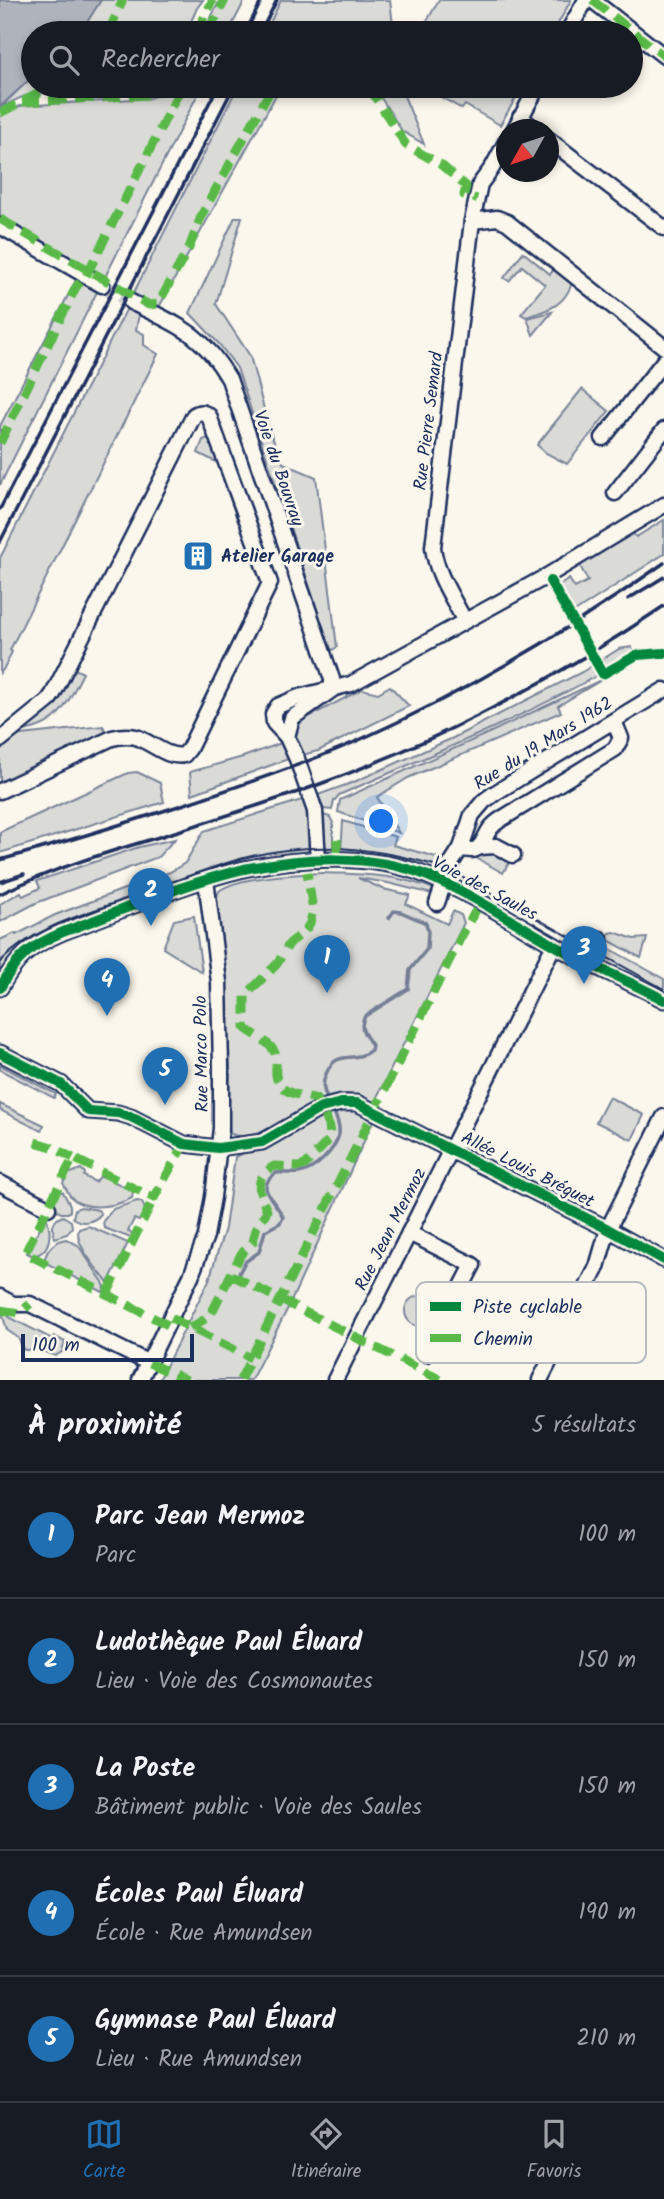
<!DOCTYPE html>
<html lang="fr">
<head>
<meta charset="utf-8">
<style>
	body { margin:0; font-family:Kalam,sans-serif; background:#242831; color:#f1f3f6 }
	.compass { position:absolute; left:496px; top:119px; width:63px; height:63px; border-radius:50%; background:#171b24; box-shadow:0 4px 10px #0003; rotate:230deg }
	.scale { position:absolute; left:21px; bottom:18px; width:173px; box-sizing:border-box; padding-left:7px; border:4px solid #1b2f5e; border-top:0; font-size:19px; line-height:24px; white-space:nowrap; color:#1b2f5e; -webkit-text-stroke:5px #fbf7ec; paint-order:stroke }
	.you { position:absolute; left:382px; top:822px; width:24px; height:24px; margin:-18px; border:5px solid #fff; border-radius:50%; background:#1a73e8; box-shadow:0 0 0 10px #1a73e833 }
	.badge { display:grid; place-items:center; width:46px; height:46px; border-radius:50%; background:#1f6fb2; color:#fff; font-size:23px; font-weight:700 }
	.pin { position:absolute; translate:-50% -58px; filter:drop-shadow(0 2px 4px #0008) }
	.pin::after { content:''; position:absolute; top:37px; width:24px; height:21px; background:inherit; clip-path:polygon(0 0,100% 0,50% 100%) }
	.list { margin:0; padding:0; list-style:none }
	h2 { display:flex; justify-content:space-between; align-items:center; height:91px; margin:0; padding:0 28px; font-size:30px }
	h2 small { font-size:23px; font-weight:400; color:#9ea1a6 }
	.list li { display:grid; grid-template-columns:46px 1fr auto; gap:21px; align-items:center; box-sizing:border-box; height:126px; padding:0 28px; border-top:2px solid #363941 }
	.list b { display:block; font-size:26px; white-space:nowrap }
	.list p { margin:0; font-size:23px; white-space:nowrap; color:#9ea1a6 }
	.list em { font-size:23px; font-style:normal; color:#9ea1a6 }
	.icon { flex:none; width:38px; height:38px; fill:none; stroke:currentColor; stroke-width:2; stroke-linecap:round; stroke-linejoin:round }
	.map { position:relative; flex:none; width:664px; height:1380px; overflow:hidden }
	.search { position:absolute; background:#171b24; box-shadow:0 4px 10px #0003; left:21px; right:21px; top:21px; height:77px; display:flex; align-items:center; gap:18px; box-sizing:border-box; padding:0 24px; border-radius:38px; color:#9ea1a6; font-size:26px }
	.sheet { height:721px; background:#171b24 }
	nav { display:flex; justify-content:space-around; align-items:center; box-sizing:border-box; height:98px; border-top:2px solid #363941; background:#171b24; font-size:19px; color:#9ea1a6 }
	nav a { display:grid; justify-items:center; gap:4px }
	nav .on { color:#1f6fb2 }
	.map>svg:first-child { display:block }
</style>
</head>
<body>
<div class="map">
<svg width="664" height="1380" viewBox="0 0 664 1380">
	<rect width="100%" height="100%" fill="#fbf7ec"/>
	<filter id="ink" filterUnits="userSpaceOnUse"><feTurbulence type="fractalNoise" baseFrequency=".0143" numOctaves="2"/><feDisplacementMap in="SourceGraphic" scale="14" xChannelSelector="R" yChannelSelector="G"/><feConvolveMatrix kernelMatrix="1 2 1 2 8 2 1 2 1" color-interpolation-filters="sRGB"/></filter>
	<g filter="url(#ink)">
		<g fill="#dadad7" stroke="#7a849a" stroke-width="2">
			<polygon points="101,0 203,0 197,8 186,33 80,33"/>
			<polygon points="220,0 245,0 228,33 203,33"/>
			<polygon points="281,0 390,0 394,33 265,33"/>
			<polygon points="439,0 571,0 553,33 420,33"/>
			<path d="M33 76V86H100C80 98 54 91 32 94 21 96 10 103 0 108Z"/>
			<polygon points="172,86 202,86 105,277 0,216 0,116 20,106 149,98 162,94"/>
			<polygon points="238,86 281,86 158,309 133,294"/>
			<polygon points="368,86 400,86 424,144 402,131 381,98"/>
			<polygon points="430,86 523,86 500,125 465,105 462,109 434,93 436,89"/>
			<polygon points="235,217 242,217 216,304 250,356 270,432 283,463 316,477 337,647 331,651 237,368 219,344 190,313"/>
			<path d="M523 252 550 274 556 267 572 283C564 307 547 310 526 317L521 314 545 285 522 266 509 281 504 278Z"/>
			<polygon points="76,280 97,292 0,485 0,426"/>
			<polygon points="127,308 139,314 136,330 144,334 144,345 158,354 10,650 12,652 3,670 0,673 0,558"/>
			<polygon points="552,312 533,335 527,318"/>
			<polygon points="582,389 609,411 567,464 546,453 537,445"/>
			<polygon points="211,437 240,521 238,522 218,463 198,453 203,440"/>
			<polygon points="664,520 664,554 567,617 550,592 569,579 575,588 588,581 579,564 632,532 636,537"/>
			<path d="M631 647 635 653C542 711 439 751 339 795L334 801 332 810 323 809 321 801 315 796 354 782 453 738 582 672 619 649Z"/>
			<path d="M71 667 83 673C66 706 59 727 17 732Z"/>
			<polygon points="603,679 558,706 561,712 408,778 377,797 399,833 338,812 340,800 493,731"/>
			<polygon points="390,686 409,706 318,751 302,755 295,737 301,721 362,689 378,693"/>
			<polygon points="103,726 108,735 0,785 0,748 10,742 9,738 12,736"/>
			<polygon points="284,742 291,758 192,794 190,772 243,757"/>
			<polygon points="137,772 160,783 164,802 0,853 0,832 128,773"/>
			<polygon points="308,798 312,844 308,852 301,855 269,857 240,864 50,932 0,979 0,940 15,933 16,935 55,915 170,872 185,863 204,831"/>
			<polygon points="320,814 330,817 333,823 333,853 324,849"/>
			<polygon points="343,821 396,837 393,845 447,860 440,869 431,870 341,853"/>
			<polygon points="175,839 158,857 36,903 0,922 0,904 21,892 23,896 40,888 37,881 139,847"/>
			<polygon points="491,849 512,858 503,873 469,854"/>
			<path d="M325 873C370 875 394 874 437 890L432 894 388 883 358 878 383 889 410 895 406 904 447 924 453 911 461 915 464 923 374 1103C366 1100 358 1095 348 1094 307 1092 266 1148 231 1134L228 1126 230 1067 223 959 217 897 219 891C238 876 300 874 325 873Z"/>
			<polygon points="194,916 202,972 163,948 174,920"/>
			<polygon points="614,932 634,939 647,938 641,958 606,939 610,933"/>
			<polygon points="603,945 664,979 664,993 595,960"/>
			<polygon points="0,1065 56,1094 54,1098 0,1070"/>
			<polygon points="609,1097 644,1115 632,1140 596,1122"/>
			<polygon points="0,1104 44,1125 41,1131 0,1110"/>
			<polygon points="351,1107 375,1117 288,1308 251,1380 159,1380 209,1280 225,1228 235,1157 242,1154 242,1150 320,1114"/>
			<path d="M81 1169 85 1173 84 1176 95 1182 100 1177H105L133 1191 132 1198C117 1206 86 1212 72 1198 68 1194 66 1188 63 1183L68 1174Z"/>
			<polygon points="59,1192 63,1192 70,1205 70,1211 68,1213 61,1213 56,1209 53,1203"/>
			<polygon points="137,1201 142,1202 145,1210 139,1221 134,1219 128,1231 133,1234 131,1238 104,1228 103,1221 113,1209"/>
			<path d="M81 1207 98 1210 101 1214C94 1222 82 1225 73 1218L75 1209Z"/>
			<path d="M46 1216C52 1231 52 1252 33 1256L27 1253Z"/>
			<path d="M63 1216 71 1221 72 1227 67 1234 55 1238C51 1227 52 1220 63 1216Z"/>
			<path d="M88 1226 128 1243 108 1283C99 1271 73 1243 79 1229Z"/>
			<path d="M66 1239 78 1245 103 1282 105 1287 103 1292 44 1262C46 1250 54 1241 66 1239Z"/>
			<circle cx="420" cy="1311" r="15"/>
			<polygon points="6,1312 9,1317 52,1339 54,1336 65,1342 62,1352 55,1356 40,1350 24,1350 18,1338 7,1330 2,1313"/>
		</g>
		<polygon fill="#afb3bb" stroke="#747e96" stroke-width="2" points="0,0 101,0 80,33 33,33 33,76 0,107"/>
		<g fill="none" stroke-linecap="round" stroke-linejoin="round">
			<g stroke="#747e96" stroke-width="3.5">
				<path d="M326 1096C323 1088 322 1083 326 1074 337 1047 354 1065 371 1050L372 1045C365 1035 358 1028 365 1016L408 989 410 970 427 949 428 932 426 923 401 912 394 911 389 918"/>
				<path d="M238 1275 245 1262 259 1252 265 1231 280 1223 283 1217C276 1200 253 1189 276 1173 284 1172 291 1174 299 1173 315 1171 336 1149 339 1134 340 1126 337 1119 334 1112"/>
			</g>
			<polyline stroke="#cecfd0" stroke-width="14" stroke-dasharray="14 7" stroke-linecap="butt" points="102,285 131,302"/>
			<g stroke="#1b2f5e" stroke-width="19">
				<g id="minor">
					<polyline points="592,0 664,56"/>
					<polyline points="567,33 586,0"/>
					<polyline points="520,117 536,130"/>
					<polyline points="514,130 538,86"/>
					<polyline points="548,139 664,228"/>
					<polyline points="472,221 497,218 507,222 664,347"/>
					<polyline points="0,226 102,285"/>
					<path d="M131 302C177 325 202 332 229 379L332 679V690"/>
					<polyline points="603,438 664,361"/>
					<polyline points="615,493 664,430"/>
					<path d="M464 620C452 596 436 574 433 547L472 221 480 184 492 168 506 142"/>
					<polyline points="287,737 292,718 329,692"/>
					<path d="M0 740 48 701 53 694 194 415C200 411 204 412 209 416L270 583 189 749 184 755C168 759 151 742 136 737 127 735 120 736 112 738L0 791"/>
					<polyline points="479,847 496,846 513,855"/>
					<path d="M461 848C482 855 481 842 490 829 493 825 498 821 503 818L615 749 621 738 614 721"/>
					<polyline points="318,860 315,811 297,759 287,737 274,723 273,714 278,706 299,697 351,684 547,576 664,505"/>
					<polyline points="437,903 450,865 461,848 472,815 484,801 495,793 664,690"/>
					<polyline points="588,963 600,939"/>
					<path d="M0 988C17 957 30 946 63 932 121 911 185 883 244 869 302 857 372 853 428 876 472 894 513 922 554 945 590 966 628 980 664 1000"/>
					<polyline points="0,1053 61,1084 88,1111 118,1113 131,1117 184,1144 218,1148 262,1142 321,1108 341,1103 357,1103 608,1229 664,1260"/>
					<polyline points="0,1183 48,1208"/>
					<polyline points="409,1233 473,1265 427,1354"/>
					<polyline points="0,1297 13,1304 30,1304 149,1363"/>
					<polyline points="140,1380 191,1276 206,1236 213,1197 221,1128 221,1067 219,982 206,880"/>
					<polyline points="335,1380 554,945"/>
					<polyline points="540,1380 597,1267 608,1229 664,1117"/>
				</g>
			</g>
			<use href="#minor" stroke="#fbf7ec" stroke-width="14"/>
			<path stroke="#1b2f5e" stroke-width="2" d="M0 962C33 928 79 916 123 900 163 886 203 869 244 858 313 840 382 847 449 870L664 989"/>
			<g stroke="#1b2f5e" stroke-width="3.5">
				<polyline points="245,33 262,0"/>
				<polyline points="260,33 277,0"/>
				<polyline points="0,509 218,86"/>
				<polyline points="0,542 234,86"/>
				<polyline points="628,599 664,577"/>
				<path d="M0 860C63 843 126 823 188 803 245 784 302 765 357 741 466 692 567 632 664 563"/>
				<polyline points="0,882 24,874"/>
				<path d="M0 894C51 869 105 853 159 837 207 822 254 807 301 791 429 746 552 682 664 606"/>
			</g>
			<g stroke="#58b947" stroke-width="9" stroke-dasharray="18 9" stroke-linecap="butt">
				<polyline points="592,0 664,56"/>
				<polyline points="108,33 123,0"/>
				<polyline points="196,33 213,0"/>
				<polyline points="208,33 225,0"/>
				<polyline points="368,86 406,145 440,164 466,186 464,195 477,199"/>
				<polyline points="22,102 150,95 167,86"/>
				<polyline points="0,113 53,86"/>
				<polyline points="0,219 149,305 158,304 189,248 202,214 273,86"/>
				<polyline points="0,443 76,287 86,276 182,86"/>
				<polyline points="337,854 337,839"/>
				<polyline points="35,1142 52,1147 73,1158"/>
				<polyline points="231,1275 441,1380"/>
				<polyline points="107,1294 154,1198"/>
				<polyline points="0,1310 20,1313 30,1304"/>
				<polyline points="171,1318 251,1358"/>
				<polyline points="168,1325 25,1253 73,1158 154,1198 184,1144"/>
				<path d="M190 1328 210 1316 241 1254 253 1242 256 1229 267 1211C259 1191 252 1180 274 1166L299 1167 305 1165 330 1139C331 1125 323 1111 316 1099 301 1094 279 1096 276 1075 275 1067 278 1060 275 1053 270 1042 254 1035 245 1028V996L277 964 289 944 305 931 310 923 313 910 307 872"/>
				<polyline points="149,1363 187,1380"/>
				<polyline points="240,1380 460,939 476,910"/>
			</g>
			<g stroke="#fbf7ec" stroke-width="15">
				<g id="cycleway">
					<polyline points="550,581 603,674 637,655 664,653"/>
					<path d="M0 988C17 957 30 946 63 932 121 911 185 883 244 869 302 857 372 853 428 876 472 894 513 922 554 945 590 966 628 980 664 1000"/>
					<polyline points="0,1053 61,1084 88,1111 118,1113 131,1117 184,1144 218,1148 262,1142 321,1108 341,1103 357,1103 608,1229 664,1260"/>
				</g>
			</g>
			<use href="#cycleway" stroke="#00873e" stroke-width="10"/>
		</g>
	</g>
	<defs>
		<g id="building-square" transform="scale(1.575)"><rect x="-9" y="-9" width="18" height="18" rx="4" fill="#1f6fb2" stroke="#fbf7ec"/><path d="M-4-6H4V6H1V3H-1V6H-4ZM-2.5-4.3h1.7v1.8h-1.7ZM.8-4.3h1.7v1.8H.8ZM-2.5-1h1.7V.8h-1.7ZM.8-1h1.7V.8H.8Z" fill="#fff"/></g>
	</defs>
	<g fill-rule="evenodd">
		<use href="#building-square" x="198" y="556"/>
	</g>
	<g text-anchor="middle" stroke-width="6" stroke-linejoin="round" paint-order="stroke">
		<g font-size="18" fill="#1b2f5e" stroke="#fbf7ec">
			<text transform="translate(428 421) rotate(-83)" y="6">Rue Pierre Semard</text>
			<text transform="translate(279 468) rotate(71)" y="6">Voie du Bouvray</text>
			<text transform="translate(543 743) rotate(-32)" y="6">Rue du 19 Mars 1962</text>
			<text transform="translate(485 888) rotate(28)" y="6">Voie des Saules</text>
			<text transform="translate(201 1054) rotate(-91)" y="6">Rue Marco Polo</text>
			<text transform="translate(528 1169) rotate(27)" y="6">Allée Louis Bréguet</text>
			<text transform="translate(390 1229) rotate(-63)" y="6">Rue Jean Mermoz</text>
		</g>
		<g font-size="18" font-weight="bold" fill="#1b2f5e" stroke="#fbf7ec" text-anchor="start">
			<text x="221" y="562">Atelier Garage</text>
		</g>
	</g>
	<rect x="416" y="1282" width="230" height="81" rx="10" fill="#fbf7ec" stroke="#b8bbc1" stroke-width="2"/>
	<rect x="430" y="1302" width="31" height="9" fill="#00873e"/>
	<rect x="430" y="1334" width="31" height="8" fill="#58b947"/>
	<g font-size="19" fill="#1b2f5e">
		<text x="473" y="1313">Piste cyclable</text>
		<text x="473" y="1345">Chemin</text>
	</g>
</svg>
<svg class="compass" viewBox="-18 -18 36 36"><path d="M0-13l5 13h-10z" fill="#e53935"/><path d="M0 13l5-13h-10z" fill="#9ea1a6"/></svg>
<div class="scale">100 m</div>
<div class="you"></div>
<div class="pin badge" style="left:327px;top:993px">1</div>
<div class="pin badge" style="left:151px;top:926px">2</div>
<div class="pin badge" style="left:584px;top:984px">3</div>
<div class="pin badge" style="left:107px;top:1016px">4</div>
<div class="pin badge" style="left:165px;top:1105px">5</div>
<div class="search"><svg class="icon" aria-label="search" viewBox="0 0 24 24"><circle cx="10" cy="10" r="6"/><path d="M15 15l6 6"/></svg>Rechercher</div>
</div>
<section class="sheet">
<h2>À proximité<small>5 résultats</small></h2>
<ul class="list">
<li><span class="badge">1</span><div><b>Parc Jean Mermoz</b><p>Parc</p></div><em>100 m</em></li>
<li><span class="badge">2</span><div><b>Ludothèque Paul Éluard</b><p>Lieu · Voie des Cosmonautes</p></div><em>150 m</em></li>
<li><span class="badge">3</span><div><b>La Poste</b><p>Bâtiment public · Voie des Saules</p></div><em>150 m</em></li>
<li><span class="badge">4</span><div><b>Écoles Paul Éluard</b><p>École · Rue Amundsen</p></div><em>190 m</em></li>
<li><span class="badge">5</span><div><b>Gymnase Paul Éluard</b><p>Lieu · Rue Amundsen</p></div><em>210 m</em></li>
</ul>
</section>
<nav>
<a class="on"><svg class="icon" aria-label="map" viewBox="0 0 24 24"><path d="M3 6l6-2 6 2 6-2v14l-6 2-6-2-6 2zM9 4v14M15 6v14"/></svg>Carte</a>
<a><svg class="icon" aria-label="directions" viewBox="0 0 24 24"><path d="M12 3l9 9-9 9-9-9zM9 14v-3h6M13 9l2 2-2 2"/></svg>Itinéraire</a>
<a><svg class="icon" aria-label="saved" viewBox="0 0 24 24"><path d="M7 4h10v16l-5-4-5 4z"/></svg>Favoris</a>
</nav>
</body>
</html>
